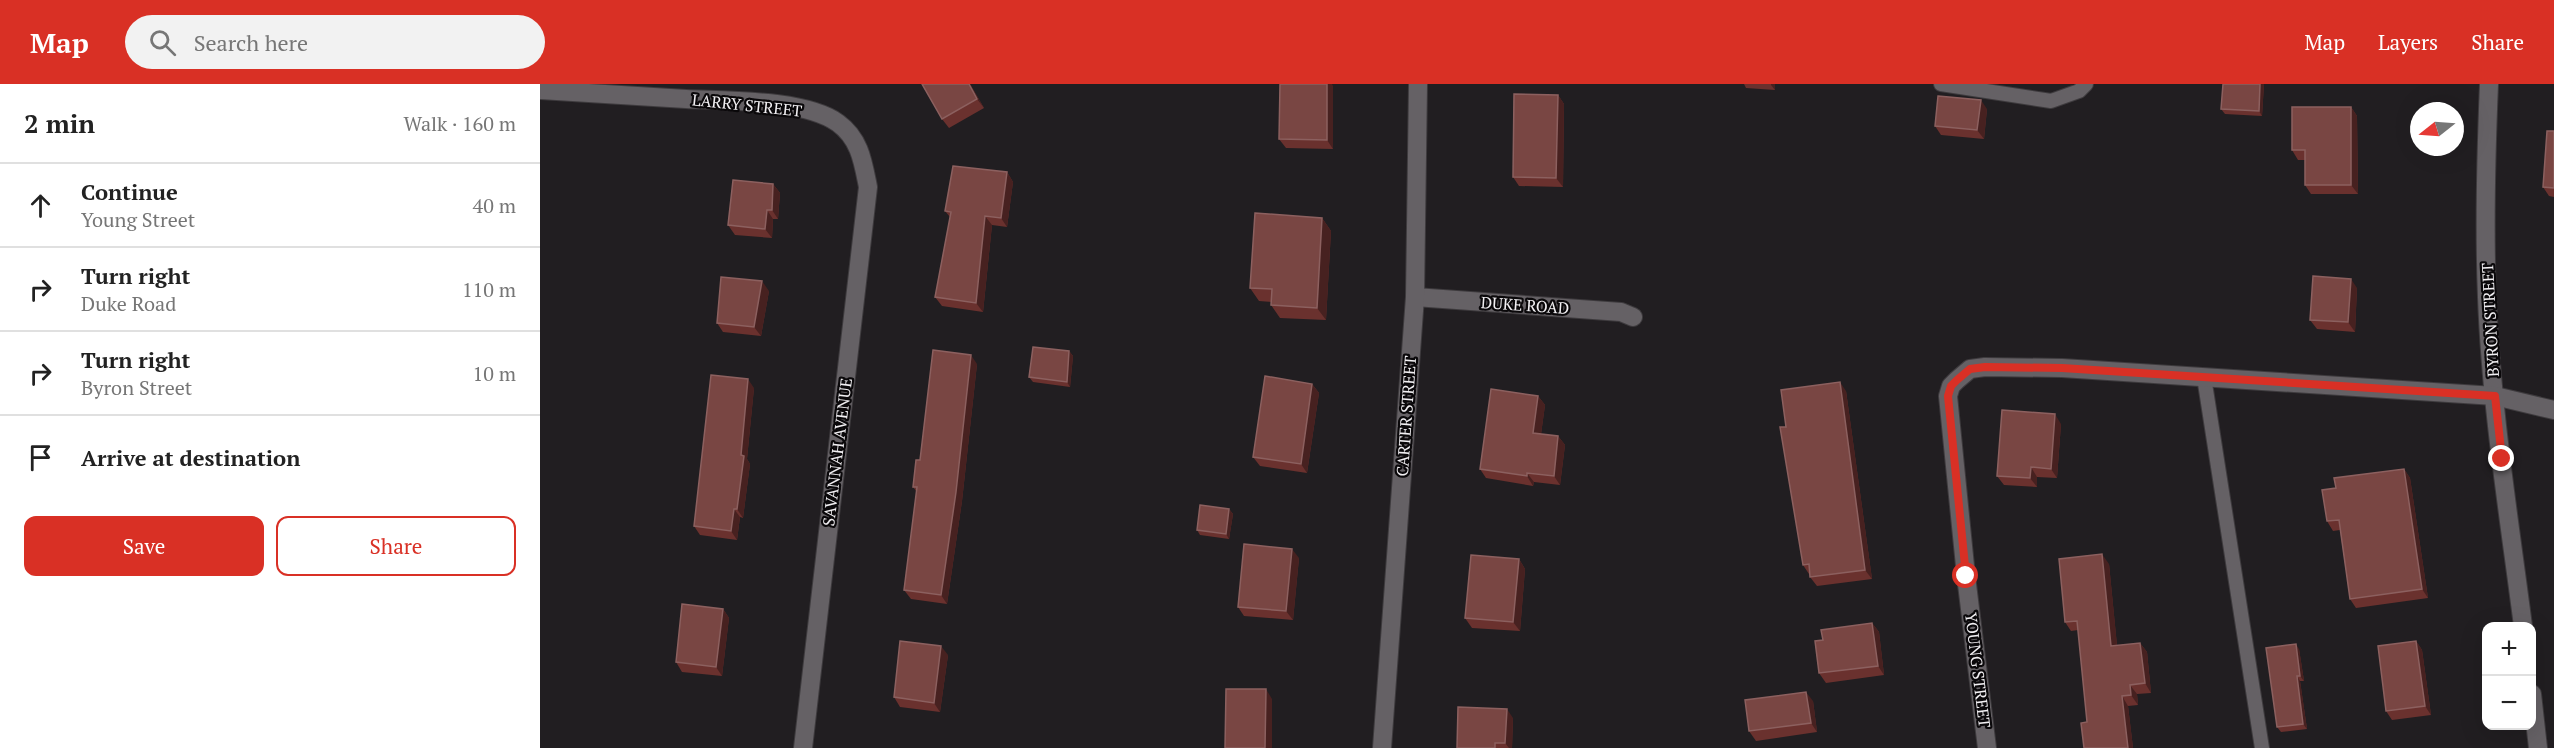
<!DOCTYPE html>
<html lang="en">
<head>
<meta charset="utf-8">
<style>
	body { margin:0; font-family:"PT Serif",serif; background:#f2f2f2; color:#222 }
	.controls { position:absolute; right:18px; bottom:18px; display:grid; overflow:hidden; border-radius:12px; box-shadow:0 6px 24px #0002 }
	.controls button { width:54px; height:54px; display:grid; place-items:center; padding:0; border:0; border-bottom:2px solid #e0e0e0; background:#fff; color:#222; font:30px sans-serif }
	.compass { position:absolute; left:1870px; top:18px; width:54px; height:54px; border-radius:50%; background:#fff; box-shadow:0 6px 24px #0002; rotate:253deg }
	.stop { position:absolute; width:18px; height:18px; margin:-14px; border:4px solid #d93025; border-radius:50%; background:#fff }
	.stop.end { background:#d93025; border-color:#fff; box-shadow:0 2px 6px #0008 }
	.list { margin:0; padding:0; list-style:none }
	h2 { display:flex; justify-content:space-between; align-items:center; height:78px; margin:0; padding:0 24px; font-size:26px }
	h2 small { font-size:20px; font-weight:400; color:#767676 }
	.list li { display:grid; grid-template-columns:39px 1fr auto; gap:18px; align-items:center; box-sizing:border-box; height:84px; padding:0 24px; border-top:2px solid #e0e0e0 }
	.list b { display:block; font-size:22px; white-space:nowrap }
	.list p { margin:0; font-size:20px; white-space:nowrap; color:#767676 }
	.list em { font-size:20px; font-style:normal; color:#767676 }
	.actions { display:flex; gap:12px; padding:18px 24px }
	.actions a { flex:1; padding:14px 0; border:2px solid #d93025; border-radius:12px; text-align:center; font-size:21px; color:#d93025 }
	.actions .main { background:#d93025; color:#fff }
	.icon { flex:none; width:33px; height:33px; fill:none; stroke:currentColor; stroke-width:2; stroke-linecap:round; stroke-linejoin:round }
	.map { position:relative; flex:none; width:2014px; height:664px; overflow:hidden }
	header { display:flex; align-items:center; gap:36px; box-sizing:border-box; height:84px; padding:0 30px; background:#d93025; color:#fff }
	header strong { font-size:28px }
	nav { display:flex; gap:33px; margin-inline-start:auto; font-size:21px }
	.search { width:420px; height:54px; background:#f2f2f2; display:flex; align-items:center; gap:15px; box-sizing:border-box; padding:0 21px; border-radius:33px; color:#767676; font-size:22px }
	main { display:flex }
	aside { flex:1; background:#fff }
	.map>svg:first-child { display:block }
</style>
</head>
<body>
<header>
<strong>Map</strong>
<div class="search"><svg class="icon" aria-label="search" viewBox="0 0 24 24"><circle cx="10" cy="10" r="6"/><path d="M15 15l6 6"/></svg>Search here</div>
<nav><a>Map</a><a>Layers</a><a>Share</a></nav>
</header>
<main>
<aside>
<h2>2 min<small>Walk · 160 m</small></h2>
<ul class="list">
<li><svg class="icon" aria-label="ahead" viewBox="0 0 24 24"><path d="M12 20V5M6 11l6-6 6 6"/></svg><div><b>Continue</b><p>Young Street</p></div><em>40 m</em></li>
<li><svg class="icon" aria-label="right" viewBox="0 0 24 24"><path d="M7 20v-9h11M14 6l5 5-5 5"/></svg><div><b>Turn right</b><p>Duke Road</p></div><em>110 m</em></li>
<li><svg class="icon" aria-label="right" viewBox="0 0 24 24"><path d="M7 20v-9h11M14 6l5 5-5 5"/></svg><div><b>Turn right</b><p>Byron Street</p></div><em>10 m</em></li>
<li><svg class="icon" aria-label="arrive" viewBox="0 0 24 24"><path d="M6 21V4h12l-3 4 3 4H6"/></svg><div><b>Arrive at destination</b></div></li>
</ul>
<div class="actions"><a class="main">Save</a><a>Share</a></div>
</aside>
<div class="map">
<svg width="2014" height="664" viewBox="0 0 2014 664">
	<rect width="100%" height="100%" fill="#211e21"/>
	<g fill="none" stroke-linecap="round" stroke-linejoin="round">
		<g stroke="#3e3b3e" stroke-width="16">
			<g id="lane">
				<polyline points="1401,0 1511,17 1539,7 1546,0"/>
				<polyline points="1664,293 1722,664"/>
			</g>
		</g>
		<g stroke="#3e3b3e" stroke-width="20">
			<g id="street">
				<path d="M1949 0C1946 71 1944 142 1947 213 1951 323 1969 433 1983 542"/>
				<path d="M0 6C49 9 97 12 146 15 186 17 265 15 298 39 320 55 323 78 328 103L263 664"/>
				<polyline points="875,213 1081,228 1093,233"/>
				<polyline points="1992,610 1998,664"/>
				<polyline points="842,664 875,213 878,0"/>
				<polyline points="1447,664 1426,492 1408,312 1411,302 1417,296 1430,285 1445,283 1522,284 1955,312 2014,326"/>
			</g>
		</g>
		<use href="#lane" stroke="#656165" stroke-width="14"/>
		<use href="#street" stroke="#656165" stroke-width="18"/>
	</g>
	<g fill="#6a312e">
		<polygon points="430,0 444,24 409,44 402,35"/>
		<polygon points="1204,0 1235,0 1235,6 1206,4"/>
		<polygon points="1724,0 1722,32 1685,30 1681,25"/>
		<polygon points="793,2 793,65 746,64 739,55"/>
		<polygon points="1018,11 1024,20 1023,103 979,102 973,93"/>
		<polygon points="1811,23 1817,32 1818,110 1771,110 1765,101 1765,76 1758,76 1752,66"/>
		<polygon points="1447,25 1444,55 1401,51 1395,42"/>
		<polygon points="2014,47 2014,113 2009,112 2003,103"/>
		<polygon points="467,88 473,98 467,143 452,141 443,228 402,222 395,213 410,133 405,127"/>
		<polygon points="233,100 240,109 238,135 233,135 232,154 195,151 188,141"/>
		<polygon points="782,134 791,147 786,236 740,234 731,221 732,218 719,217 710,204"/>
		<polygon points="1817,204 1815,248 1777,245 1770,236"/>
		<polygon points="229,207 221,252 183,248 177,239"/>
		<polygon points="529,267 533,272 530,303 493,298 489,293"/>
		<polygon points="437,280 422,417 407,520 371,515 364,506 377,408 373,403 380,376"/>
		<polygon points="772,300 779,309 767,389 720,382 713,373"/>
		<polygon points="214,304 207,375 210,380 203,434 200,433 197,456 160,451 154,442"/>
		<polygon points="1306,307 1332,495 1277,502 1270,493 1270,490 1269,490 1263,481 1246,343"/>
		<polygon points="998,312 1005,321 1001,350 1018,352 1025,361 1020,401 994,398 993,402 946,394 940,385"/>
		<polygon points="1521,340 1517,394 1497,393 1497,403 1464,401 1457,392"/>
		<polygon points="1864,385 1870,394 1888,514 1816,524 1810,515 1800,446 1793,447 1787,437 1796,404"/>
		<polygon points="689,425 693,430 689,455 660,451 657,446"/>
		<polygon points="759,474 753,536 704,532 698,523"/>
		<polygon points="979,475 985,485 980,547 932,544 925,534"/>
		<polygon points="1569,480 1577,562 1600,559 1607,568 1611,609 1597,610 1598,621 1588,622 1593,664 1544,664 1547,638 1538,546 1531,547 1525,538"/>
		<polygon points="183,525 189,534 182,592 142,588 136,578"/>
		<polygon points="1332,539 1339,548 1344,591 1286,599 1279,589 1283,556"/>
		<polygon points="1876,557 1882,566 1891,631 1852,636 1846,627"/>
		<polygon points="1759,565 1764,597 1760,597 1767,645 1741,648 1737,643"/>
		<polygon points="408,571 400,628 360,623 354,613"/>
		<polygon points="1273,617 1277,648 1216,657 1209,647"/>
		<polygon points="973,634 972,664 917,664"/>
	</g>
	<g fill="#472120">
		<polygon points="429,0 430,0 444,24 437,15"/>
		<polygon points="787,0 792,0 793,2 793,65 787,56"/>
		<polygon points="1231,0 1235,0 1235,6 1231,1"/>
		<polygon points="1720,0 1724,0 1722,32 1719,27"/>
		<polygon points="1018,11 1024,20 1023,103 1016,94"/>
		<polygon points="1441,16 1447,25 1444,55 1437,46"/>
		<polygon points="1811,23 1817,32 1818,110 1811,101"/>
		<polygon points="467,88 473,98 467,143 461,134"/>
		<polygon points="233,100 240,109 238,135 232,126"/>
		<polygon points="227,126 233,135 232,154 225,145"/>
		<polygon points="445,132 452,141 443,228 436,219"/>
		<polygon points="782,134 791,147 786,236 777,224"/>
		<polygon points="1811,195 1817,204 1815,248 1808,238"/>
		<polygon points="222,197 229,207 221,252 214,243"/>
		<polygon points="529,267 533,272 530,303 527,298"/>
		<polygon points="431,271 437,280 422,417 407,520 401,511"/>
		<polygon points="208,295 214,304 207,375 210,380 203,434 197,425 201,371"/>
		<polygon points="1300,298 1306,307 1332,495 1325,486"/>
		<polygon points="772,300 779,309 767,389 761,380"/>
		<polygon points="998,312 1005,321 1000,358 993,349"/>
		<polygon points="1515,330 1521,340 1517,394 1511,385"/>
		<polygon points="1018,352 1025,361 1020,401 1014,392"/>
		<polygon points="1491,383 1497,393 1497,403 1490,394"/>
		<polygon points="1864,385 1870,394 1888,514 1882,505"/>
		<polygon points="987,389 994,398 993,402 987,392"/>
		<polygon points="194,425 200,433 197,456 191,447"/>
		<polygon points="689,425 693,430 689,455 686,450"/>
		<polygon points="752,465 759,474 753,536 746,527"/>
		<polygon points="1562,470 1569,480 1578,571 1571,562"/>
		<polygon points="979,475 985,485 980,547 973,538"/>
		<polygon points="183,525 189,534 182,592 176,583"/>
		<polygon points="1332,539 1339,548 1344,591 1338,582"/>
		<polygon points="1876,557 1882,566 1891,631 1885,622"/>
		<polygon points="1600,559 1607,568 1611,609 1605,599"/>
		<polygon points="1756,560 1759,565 1764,597 1760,592"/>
		<polygon points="401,562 408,571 400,628 394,619"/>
		<polygon points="1757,592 1760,597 1767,645 1763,640"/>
		<polygon points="1590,601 1597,610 1598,621 1591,611"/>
		<polygon points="726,605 732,615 732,664 725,664"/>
		<polygon points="1266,608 1273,617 1277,648 1271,639"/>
		<polygon points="1582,612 1588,622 1593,664 1588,664"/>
		<polygon points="967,625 973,634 972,664 969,664 965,659"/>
	</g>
	<g fill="#794643" stroke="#8c605f" stroke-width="1.5">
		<polygon points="382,0 429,0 437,15 402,35"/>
		<polygon points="740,0 787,0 787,56 739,55"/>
		<polygon points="1683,0 1720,0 1719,27 1681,25"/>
		<polygon points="974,10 1018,11 1016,94 973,93"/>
		<polygon points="1398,12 1441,16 1437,46 1395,42"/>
		<polygon points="1752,23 1811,23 1811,101 1765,101 1765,66 1752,66"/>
		<polygon points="2007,47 2014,47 2014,104 2003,103"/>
		<polygon points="413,82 467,88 461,134 445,132 436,219 395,213 411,128 405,127"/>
		<polygon points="193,96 233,100 232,126 227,126 225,145 188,141"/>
		<polygon points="715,129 782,134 777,224 731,221 732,205 710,204"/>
		<polygon points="1773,192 1811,195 1808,238 1770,236"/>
		<polygon points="181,193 222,197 214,243 177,239"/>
		<polygon points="493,263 529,267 527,298 489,293"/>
		<polygon points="393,266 431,271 416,408 401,511 364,506 377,403 373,403 376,376 380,376"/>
		<polygon points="171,291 208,295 201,371 204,372 197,425 194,425 191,447 154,442"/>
		<polygon points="725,292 772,300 761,380 713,373"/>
		<polygon points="1300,298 1325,486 1270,493 1269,480 1263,481 1240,343 1246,343 1241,306"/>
		<polygon points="951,305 998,312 993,349 1018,352 1014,392 987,389 987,392 940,385"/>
		<polygon points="1462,326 1515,330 1511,385 1491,383 1490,394 1457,392"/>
		<polygon points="1864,385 1882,505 1810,515 1799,436 1787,437 1782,406 1796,404 1794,394"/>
		<polygon points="660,421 689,425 686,450 657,446"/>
		<polygon points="704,460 752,465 746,527 698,523"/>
		<polygon points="1562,470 1571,562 1600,559 1605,599 1590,601 1591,611 1582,612 1588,664 1544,664 1541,639 1547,638 1537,537 1525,538 1519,475"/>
		<polygon points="931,471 979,475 973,538 925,534"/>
		<polygon points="142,520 183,525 176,583 136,578"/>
		<polygon points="1332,539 1338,582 1279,589 1275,557 1283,556 1281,546"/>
		<polygon points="360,557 401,562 394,619 354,613"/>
		<polygon points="1876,557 1885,622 1846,627 1838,562"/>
		<polygon points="1756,560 1760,592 1757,592 1763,640 1737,643 1726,564"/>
		<polygon points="686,605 726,605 725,664 685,664"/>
		<polygon points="1266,608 1271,639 1209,647 1205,616"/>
		<polygon points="918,623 967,625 965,659 955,659 955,664 917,664"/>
	</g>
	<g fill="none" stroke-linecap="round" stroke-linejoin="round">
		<polyline stroke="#d93025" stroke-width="8" points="1426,492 1408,312 1411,302 1417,296 1430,285 1445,283 1522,284 1955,312 1962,375"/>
	</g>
	<g text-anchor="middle" stroke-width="4.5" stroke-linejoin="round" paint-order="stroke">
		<g font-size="16" fill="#f2f0f3" stroke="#0a080a">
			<text transform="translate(207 21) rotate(6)" y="6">LARRY STREET</text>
			<text transform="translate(985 221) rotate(4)" y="6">DUKE ROAD</text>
			<text transform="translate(1950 236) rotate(-93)" y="6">BYRON STREET</text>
			<text transform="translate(866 332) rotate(-86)" y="6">CARTER STREET</text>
			<text transform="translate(297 368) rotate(-83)" y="6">SAVANNAH AVENUE</text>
			<text transform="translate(1438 586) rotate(83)" y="6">YOUNG STREET</text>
		</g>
	</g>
</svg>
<div class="controls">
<button>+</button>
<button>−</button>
</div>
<svg class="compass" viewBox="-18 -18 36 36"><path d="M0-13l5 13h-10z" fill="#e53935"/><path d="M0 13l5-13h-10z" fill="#767676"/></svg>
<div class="stop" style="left:1426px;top:492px"></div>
<div class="stop end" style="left:1962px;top:375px"></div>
</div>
</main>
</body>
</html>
